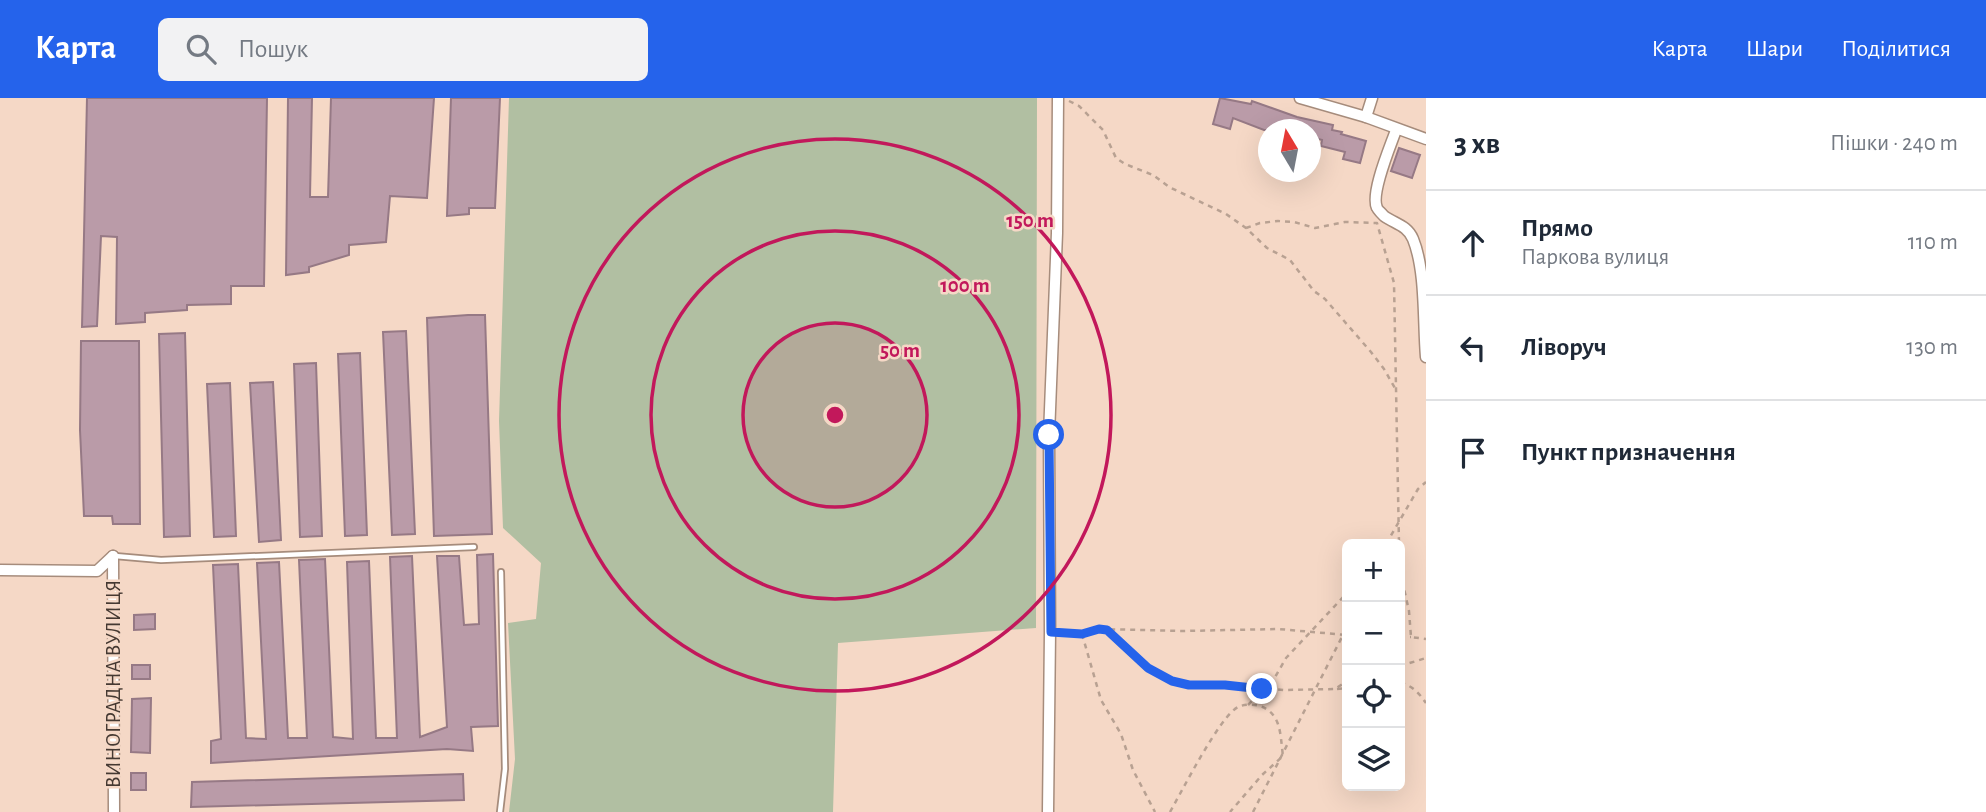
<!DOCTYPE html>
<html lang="uk">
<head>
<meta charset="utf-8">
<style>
	body { margin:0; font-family:"Alegreya Sans",sans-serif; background:#f2f2f3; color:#1f2937 }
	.controls { position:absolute; right:21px; bottom:21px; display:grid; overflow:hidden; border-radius:10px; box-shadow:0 7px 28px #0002 }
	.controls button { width:63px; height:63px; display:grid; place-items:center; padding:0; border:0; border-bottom:2px solid #e0e1e3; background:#fff; color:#1f2937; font:35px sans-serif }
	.compass { position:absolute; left:1258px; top:21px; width:63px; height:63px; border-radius:50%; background:#fff; box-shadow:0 7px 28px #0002; rotate:350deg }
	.stop { position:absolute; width:21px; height:21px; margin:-16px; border:5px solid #2563eb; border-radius:50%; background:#fff }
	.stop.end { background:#2563eb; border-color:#fff; box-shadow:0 2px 7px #0008 }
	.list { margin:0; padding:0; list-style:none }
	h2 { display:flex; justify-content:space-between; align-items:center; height:91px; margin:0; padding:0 28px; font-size:30px }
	h2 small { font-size:23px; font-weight:400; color:#747a83 }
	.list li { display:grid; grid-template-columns:46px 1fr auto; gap:21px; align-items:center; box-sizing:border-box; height:105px; padding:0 28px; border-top:2px solid #e0e1e3 }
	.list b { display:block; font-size:26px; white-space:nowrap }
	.list p { margin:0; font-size:23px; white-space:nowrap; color:#747a83 }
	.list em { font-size:23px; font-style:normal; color:#747a83 }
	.icon { flex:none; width:38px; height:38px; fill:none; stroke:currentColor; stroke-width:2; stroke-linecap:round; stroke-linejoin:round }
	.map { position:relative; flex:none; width:1426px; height:714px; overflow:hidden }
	header { display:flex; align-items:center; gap:42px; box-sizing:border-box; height:98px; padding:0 35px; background:#2563eb; color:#fff }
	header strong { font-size:33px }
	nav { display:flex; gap:38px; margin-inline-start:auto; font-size:24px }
	.search { width:490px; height:63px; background:#f2f2f3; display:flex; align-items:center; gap:18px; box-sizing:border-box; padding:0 24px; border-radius:10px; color:#747a83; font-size:26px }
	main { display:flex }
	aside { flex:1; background:#fff }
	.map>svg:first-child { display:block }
</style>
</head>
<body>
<header>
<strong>Карта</strong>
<div class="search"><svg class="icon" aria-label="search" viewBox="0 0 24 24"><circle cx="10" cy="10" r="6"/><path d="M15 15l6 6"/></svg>Пошук</div>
<nav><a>Карта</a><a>Шари</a><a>Поділитися</a></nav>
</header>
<main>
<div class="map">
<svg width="1426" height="714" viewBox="0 0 1426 714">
	<rect width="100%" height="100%" fill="#f5d8c6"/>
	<polygon fill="#b1bfa2" points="509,0 1037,0 1036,530 838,545 833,714 509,714 515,661 508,525 536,521 541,465 503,430 499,323"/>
	<g fill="#ba9ba8" stroke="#967985" stroke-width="2">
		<polygon points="87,0 267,0 264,188 231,188 231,206 187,207 187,212 145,215 145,224 116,226 117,139 101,138 97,228 82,229"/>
		<polygon points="288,0 312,0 310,99 328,99 331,0 434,0 427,100 390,98 386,144 349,147 349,157 309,169 309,174 286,177"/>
		<polygon points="451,0 500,0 495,110 469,110 469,116 447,118"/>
		<polygon points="1220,0 1251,6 1252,3 1297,19 1333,27 1332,32 1342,34 1341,36 1366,43 1360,65 1343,61 1345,54 1321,48 1322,42 1311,39 1311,32 1264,32 1233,20 1230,31 1213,26"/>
		<polygon points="1399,50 1420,57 1412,80 1391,73"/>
		<polygon points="468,217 485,217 492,436 434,438 427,220"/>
		<polygon points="406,233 415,436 392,437 383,234"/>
		<polygon points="185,235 190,438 164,439 159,236"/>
		<polygon points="81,243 139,243 140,426 113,426 112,418 84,418 80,332"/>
		<polygon points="360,255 367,437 345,438 338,256"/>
		<polygon points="316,265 322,438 300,439 294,266"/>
		<polygon points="273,284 281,442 259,444 250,285"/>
		<polygon points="230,285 236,438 214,439 207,286"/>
		<polygon points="493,456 498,628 471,629 473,653 447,651 211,665 211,643 221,641 213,467 238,466 246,640 266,641 257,465 279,464 288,640 307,640 299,462 325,461 333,639 353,641 347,464 369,463 376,640 397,640 390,459 412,458 420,639 447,629 437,458 459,458 464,527 479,526 477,457"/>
		<polygon points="155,516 155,531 134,532 134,517"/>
		<rect x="132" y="567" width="18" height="14"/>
		<polygon points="151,600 150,655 131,654 132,601"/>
		<rect x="131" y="675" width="15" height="17"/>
		<polygon points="463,676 464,702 191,709 192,684"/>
	</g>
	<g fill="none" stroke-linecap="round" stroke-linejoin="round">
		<g stroke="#a68c7c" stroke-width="8">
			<g id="service">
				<polyline points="115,458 161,462 474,449"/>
				<polyline points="500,714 505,671 501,474"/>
			</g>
		</g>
		<g stroke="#a68c7c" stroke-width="13">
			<g id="minor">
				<polyline points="1300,0 1366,19 1426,41"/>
				<polyline points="1366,19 1372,0"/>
				<path d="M1396 32C1391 47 1370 95 1377 110 1377 111 1383 117 1384 118 1395 126 1407 127 1413 141 1426 173 1423 223 1426 259"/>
				<polyline points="113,458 114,714"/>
				<polyline points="0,472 97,473 113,458"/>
				<polyline points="1048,714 1050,534 1049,337 1057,135 1058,0"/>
			</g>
		</g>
		<g stroke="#b8a192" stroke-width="2.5" stroke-dasharray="5 5" stroke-linecap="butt">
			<polyline points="1069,3 1079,8 1103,32 1116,60 1125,66 1153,77 1169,89 1226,116 1246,130 1267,150 1290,162 1314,193 1325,201 1371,254 1384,271 1396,292"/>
			<polyline points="1246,130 1260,125 1278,123 1294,124 1315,130 1345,124 1377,125 1394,185 1399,446"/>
			<polyline points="1386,446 1418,391 1426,384"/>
			<polyline points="1400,473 1409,513 1411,539 1426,541"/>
			<polyline points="1107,532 1148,570 1172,583 1189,587 1225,587 1284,592 1335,591 1347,583"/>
			<polyline points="1061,534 1082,536 1099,531 1183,533 1278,531 1347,537"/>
			<polyline points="1082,536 1101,602 1121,636 1133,672 1155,714"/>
			<polyline points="1400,539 1411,539"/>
			<polyline points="1400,568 1426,560"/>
			<path d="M1400 585C1412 587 1419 595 1426 605"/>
			<polyline points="1337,591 1347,590"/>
			<polyline points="1248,607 1274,581 1286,560 1347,495"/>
			<path d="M1170 714C1182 693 1220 618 1238 609 1244 606 1254 606 1260 608 1282 616 1280 637 1283 658L1262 677 1230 714"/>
			<polyline points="1253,714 1347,529"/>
		</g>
		<use href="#service" stroke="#fff" stroke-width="4.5"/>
		<use href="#minor" stroke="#fff" stroke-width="10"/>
	</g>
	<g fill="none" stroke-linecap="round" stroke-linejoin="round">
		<polyline stroke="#2563eb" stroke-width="9" points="1049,337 1051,534 1082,536 1099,531 1107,532 1148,570 1172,583 1189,587 1225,587 1262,591"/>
	</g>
	<circle cx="835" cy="317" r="92" fill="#c2185b" fill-opacity=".12"/>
	<g fill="none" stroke="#c2185b" stroke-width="3.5">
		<circle cx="835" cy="317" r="92"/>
		<circle cx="835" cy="317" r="184"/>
		<circle cx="835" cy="317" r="276"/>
	</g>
	<g text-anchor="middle" stroke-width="5" stroke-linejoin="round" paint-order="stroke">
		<g font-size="21" fill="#453932" stroke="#f5d8c6">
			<text transform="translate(113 586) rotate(-90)" y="7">ВИНОГРАДНА ВУЛИЦЯ</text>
		</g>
	</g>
	<circle cx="835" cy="317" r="10" fill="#c2185b" stroke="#f5d8c6" stroke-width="3.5"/>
	<g font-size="21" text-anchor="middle" font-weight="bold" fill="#c2185b" stroke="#f5d8c6" stroke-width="5" stroke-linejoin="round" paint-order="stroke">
		<text x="1030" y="129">150 m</text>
		<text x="965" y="194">100 m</text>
		<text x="900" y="259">50 m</text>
	</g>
</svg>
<div class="controls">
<button>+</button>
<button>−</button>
<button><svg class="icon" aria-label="locate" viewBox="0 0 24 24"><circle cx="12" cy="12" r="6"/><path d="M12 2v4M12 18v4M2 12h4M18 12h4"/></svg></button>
<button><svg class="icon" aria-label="layers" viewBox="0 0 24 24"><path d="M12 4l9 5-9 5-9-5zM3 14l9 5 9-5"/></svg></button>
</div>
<svg class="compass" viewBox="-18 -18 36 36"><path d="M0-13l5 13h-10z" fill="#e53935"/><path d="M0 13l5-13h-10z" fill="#747a83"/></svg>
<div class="stop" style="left:1049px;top:337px"></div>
<div class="stop end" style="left:1262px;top:591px"></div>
</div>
<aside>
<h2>3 хв<small>Пішки · 240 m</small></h2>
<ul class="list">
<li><svg class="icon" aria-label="ahead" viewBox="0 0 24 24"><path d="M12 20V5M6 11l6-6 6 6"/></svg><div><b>Прямо</b><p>Паркова вулиця</p></div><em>110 m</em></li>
<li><svg class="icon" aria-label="left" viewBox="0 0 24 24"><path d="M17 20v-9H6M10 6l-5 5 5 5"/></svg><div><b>Ліворуч</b></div><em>130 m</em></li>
<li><svg class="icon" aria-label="arrive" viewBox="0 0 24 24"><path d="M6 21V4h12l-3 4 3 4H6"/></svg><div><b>Пункт призначення</b></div></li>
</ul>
</aside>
</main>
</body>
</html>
